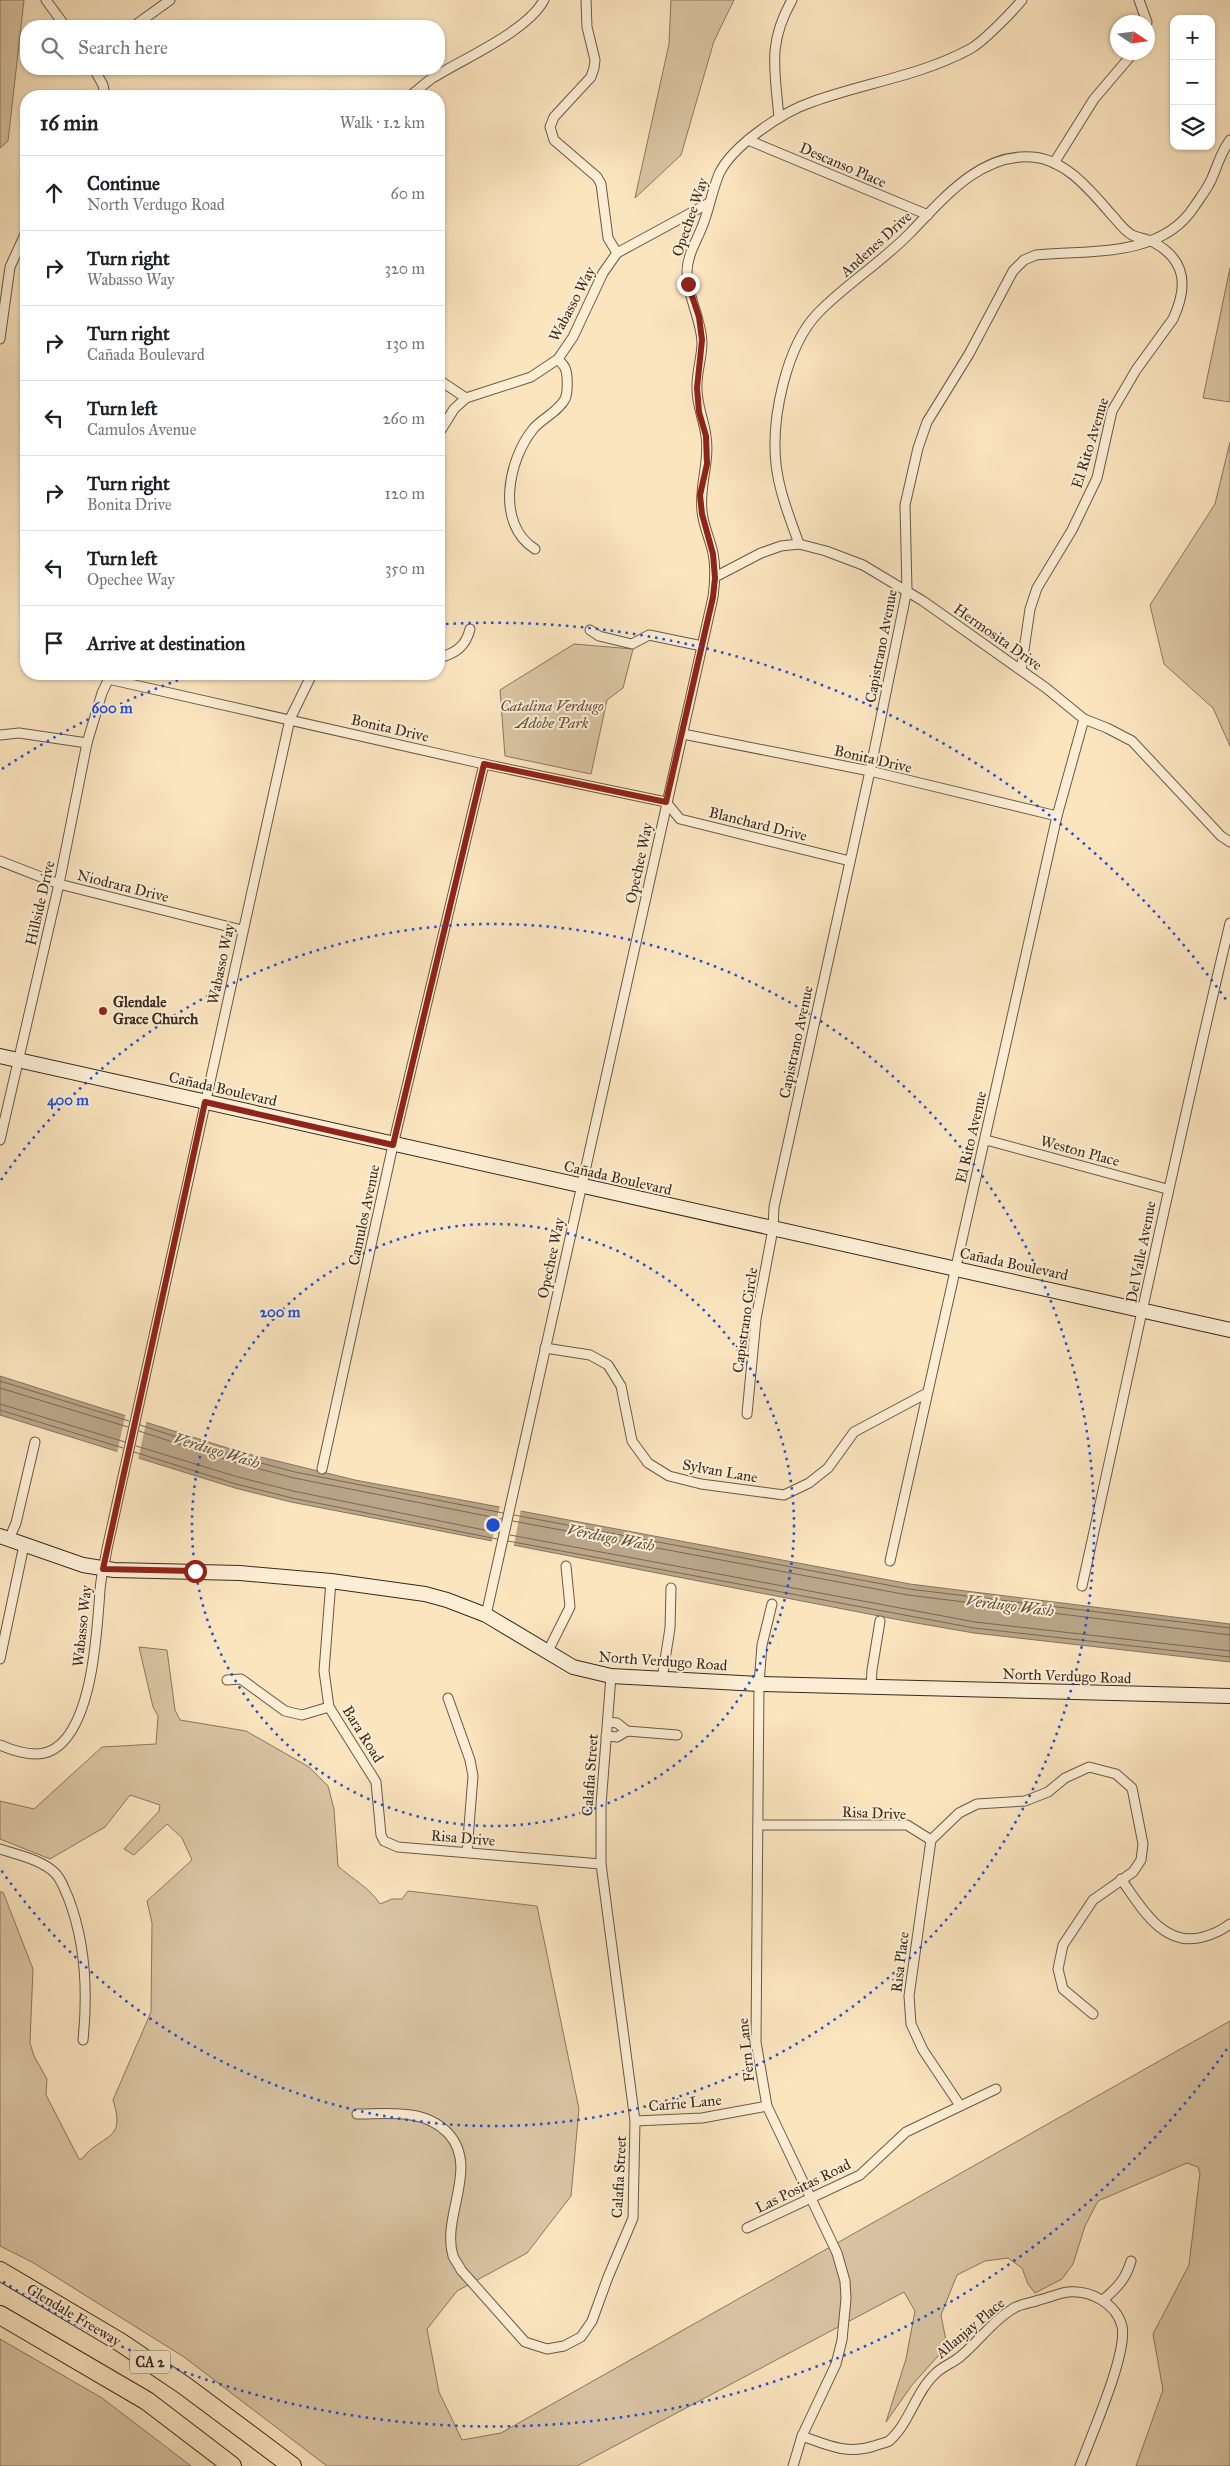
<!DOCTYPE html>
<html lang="en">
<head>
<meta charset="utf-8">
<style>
	body { margin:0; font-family:"IM FELL Great Primer",serif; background:#f2f2f2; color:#202124 }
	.controls { position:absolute; right:15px; top:15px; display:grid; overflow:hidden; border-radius:10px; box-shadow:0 1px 4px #0004 }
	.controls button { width:45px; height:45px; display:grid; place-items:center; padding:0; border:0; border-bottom:1px solid #e0e0e0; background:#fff; color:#202124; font:25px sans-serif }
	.compass { position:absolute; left:1110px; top:15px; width:45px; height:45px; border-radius:50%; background:#fff; box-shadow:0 1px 4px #0004; rotate:103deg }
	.stop { position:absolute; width:15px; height:15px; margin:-11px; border:4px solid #8f2418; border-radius:50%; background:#fff }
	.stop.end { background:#8f2418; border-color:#fff; box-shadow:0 1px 5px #0008 }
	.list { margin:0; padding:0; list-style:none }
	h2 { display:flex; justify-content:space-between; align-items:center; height:65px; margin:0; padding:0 20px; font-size:21px }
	h2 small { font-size:16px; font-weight:400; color:#757577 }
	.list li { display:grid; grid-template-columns:32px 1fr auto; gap:15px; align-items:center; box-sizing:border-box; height:75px; padding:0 20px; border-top:1px solid #e0e0e0 }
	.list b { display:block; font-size:19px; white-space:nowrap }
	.list p { margin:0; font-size:16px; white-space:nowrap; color:#757577 }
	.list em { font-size:16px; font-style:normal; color:#757577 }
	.icon { flex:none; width:28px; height:28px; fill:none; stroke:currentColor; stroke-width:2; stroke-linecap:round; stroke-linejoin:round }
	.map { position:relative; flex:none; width:1230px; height:2466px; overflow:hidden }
	.search { position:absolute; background:#fff; box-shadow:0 1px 4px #0004; left:20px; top:20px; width:425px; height:55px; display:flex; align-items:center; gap:12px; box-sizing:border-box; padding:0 18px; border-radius:20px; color:#757577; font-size:19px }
	.panel { position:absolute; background:#fff; box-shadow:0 1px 4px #0004; left:20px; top:90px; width:425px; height:590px; border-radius:20px }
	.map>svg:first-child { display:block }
</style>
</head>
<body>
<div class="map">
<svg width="1230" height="2466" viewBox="0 0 1230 2466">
	<rect width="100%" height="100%" fill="#fbe5bf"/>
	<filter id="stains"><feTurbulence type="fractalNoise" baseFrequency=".004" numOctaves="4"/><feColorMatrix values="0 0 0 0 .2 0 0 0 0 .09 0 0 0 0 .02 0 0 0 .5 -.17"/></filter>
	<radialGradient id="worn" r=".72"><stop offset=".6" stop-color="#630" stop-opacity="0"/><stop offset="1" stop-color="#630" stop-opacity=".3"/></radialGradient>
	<g fill="#dac5a4" stroke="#8a7761">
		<polygon points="0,0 24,0 8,141 0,148"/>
		<polygon points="671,0 734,0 714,41 681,155 635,198 669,44"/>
		<polygon points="1230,268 1230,402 1203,398"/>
		<polygon points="1230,442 1230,746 1213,708 1164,664 1150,605 1215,504"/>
		<polygon points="574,644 633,649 623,688 607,700 591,774 505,756 500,690"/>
		<path d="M139 1647 167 1650 175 1710 180 1720 246 1731 309 1767 328 1786 334 1809 338 1866C352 1879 370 1888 380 1904L392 1899H402L408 1891 537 1906 579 2109 571 2196 527 2253 457 2291 427 2329 439 2392 462 2440 501 2433 1230 2021V2466H1136L1163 2390 1153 2334 1189 2265 1200 2173 1198 2167 1187 2163 1098 2201 1085 2226 1073 2264 1062 2279 1035 2293 1028 2284 1022 2268 1008 2258 985 2261 957 2275 941 2315 947 2346 912 2385 886 2422 906 2359 915 2311 904 2292 577 2466H327L184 2357 32 2262 0 2246V1892H3L33 1969 30 2043 34 2056 47 2079 46 2095 79 2159H82C101 2133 127 2143 113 2100L151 2012 152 1923 147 1901 192 1860 182 1838 167 1824 134 1855 124 1849 159 1811 160 1805 130 1795 105 1827 50 1859 0 1839V1801L34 1809 102 1747 156 1744 158 1716 153 1707Z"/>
		<polygon points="0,2339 102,2398 191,2466 0,2466"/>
	</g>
	<polygon fill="#b9a588" stroke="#86735e" points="0,1376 240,1452 355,1480 910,1584 1230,1624 1230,1662 974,1633 905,1621 291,1502 235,1488 0,1415"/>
	<g fill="#fbe5bf">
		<polygon points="126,1412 147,1419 138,1460 117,1453"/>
		<polygon points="500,1505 521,1509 513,1550 491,1545"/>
	</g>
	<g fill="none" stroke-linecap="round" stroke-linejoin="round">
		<g stroke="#796753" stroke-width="1">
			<polyline points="0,1381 129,1421"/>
			<polyline points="0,1388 128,1427"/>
			<polyline points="0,1404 125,1442"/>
			<polyline points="0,1410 123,1448"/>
			<polyline points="140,1425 238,1457 295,1472 503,1513"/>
			<polyline points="139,1431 237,1463 294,1478 502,1519"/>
			<polyline points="136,1446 238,1477 293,1491 499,1533"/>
			<polyline points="134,1452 236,1484 292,1498 497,1539"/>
			<polyline points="514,1515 909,1589 1230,1628"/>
			<polyline points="513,1521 908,1595 1230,1635"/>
			<polyline points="510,1535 975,1622 1230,1651"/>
			<polyline points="508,1541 974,1628 1230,1657"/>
		</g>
		<g stroke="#6a5846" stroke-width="11">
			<g id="minor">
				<polyline points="46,0 65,26"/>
				<polyline points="586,0 587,27 595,60 594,68 591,77 554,117 550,127 554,140 597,177 601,184 608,238 617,253"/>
				<polyline points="1139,0 1147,22"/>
				<polyline points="134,26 170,0"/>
				<polyline points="94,69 103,85 105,96"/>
				<path d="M410 96C417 91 424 84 431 79 462 59 527 32 544 0"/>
				<path d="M779 118C775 70 767 44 792 0"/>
				<polyline points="748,140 928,215"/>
				<polyline points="1054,163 1094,99 1134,52"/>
				<polyline points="0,339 10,267 26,232"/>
				<polyline points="439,380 466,398"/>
				<polyline points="439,433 454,409 466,398 531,377 558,359 573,337 603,273 617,253 709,203"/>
				<path d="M799 544C790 518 779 492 776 464 771 419 786 346 818 313 846 284 882 262 910 233 943 199 980 153 1032 157 1065 159 1090 190 1110 213 1117 220 1123 230 1132 235 1139 238 1147 239 1153 242 1187 260 1188 287 1173 319L1136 370 1112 411 1097 478 1072 530 1037 588 1030 609 1021 670"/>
				<path d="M535 549C495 524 508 459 534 428 543 418 559 411 565 399 568 393 568 374 565 368 564 365 560 362 558 359"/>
				<polyline points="715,577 761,553 781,546 799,544 826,551 863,565 923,601 1046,688 1084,719 1107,728 1132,741 1221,836 1230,842"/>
				<polyline points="590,630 599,636 632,644 649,635 702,646"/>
				<path d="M439 658C456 653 466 646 470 629"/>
				<polyline points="108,679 484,764 666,802 680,819 850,861"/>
				<polyline points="683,734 870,771 1057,816"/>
				<polyline points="0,735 19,733 87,743"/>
				<polyline points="0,861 59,884 242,930"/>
				<polyline points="0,1140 59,884 87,743 102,693 111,674"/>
				<polyline points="986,1140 1167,1189"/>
				<polyline points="545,1348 590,1355 608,1365 621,1386 632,1441 648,1463 669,1476 701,1484 784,1495 809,1483 828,1468 854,1432 927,1393"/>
				<path d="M747 1414 756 1319 773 1229 774 1207 870 771 907 590 905 505 918 448 927 422 969 354 1013 271 1024 260 1036 255C1089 250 1161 258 1194 207 1200 198 1208 188 1212 178 1218 164 1221 152 1230 140"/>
				<polyline points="322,1469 393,1145 484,764"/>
				<polyline points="9,1539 16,1523 35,1442"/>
				<polyline points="890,1561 1057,816 1084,719"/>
				<polyline points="331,1581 324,1671 329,1707 376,1782 381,1835 384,1841 398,1847 601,1864"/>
				<path d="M1082 1586C1131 1365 1177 1143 1230 923"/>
				<polyline points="772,1604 762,1645 759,1684 756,2042 767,2106 837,2253 845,2281 846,2299 842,2340 836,2364 802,2436 793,2466"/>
				<path d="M486 1615 713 597C715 582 716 568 713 553 710 539 703 525 702 511 699 486 710 462 706 436 704 420 697 406 697 389 696 374 702 358 702 342 701 318 687 296 687 272 687 256 696 242 702 227 709 210 712 191 719 174 732 146 782 112 812 102 864 83 920 76 970 49 983 42 1012 12 1022 0"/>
				<polyline points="547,1653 570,1607 566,1566"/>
				<polyline points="0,1659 24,1545"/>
				<polyline points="662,1679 670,1628 671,1588"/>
				<polyline points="227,1680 241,1679 285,1711 302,1715 329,1707"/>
				<polyline points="871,1687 872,1670 880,1621"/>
				<polyline points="448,1698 470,1760 473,1776 467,1852"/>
				<polyline points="608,1722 617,1723 627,1731 677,1735"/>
				<polyline points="606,1736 617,1737 627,1731"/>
				<path d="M0 1745C14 1751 34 1757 48 1752 93 1735 97 1630 100 1590 101 1576 105 1562 107 1549L290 719 312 674"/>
				<polyline points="758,1825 907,1825 931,1840"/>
				<polyline points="931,1840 959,1813 977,1804 1025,1801 1048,1792 1065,1778 1089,1767 1116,1774 1132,1788 1143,1844 1141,1860 1133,1872 1093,1900 1063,1945 1058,1969 1063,1989 1093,2014"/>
				<polyline points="931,1840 909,1996 911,2024 923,2050 959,2104"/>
				<path d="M0 1849C18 1855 42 1860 55 1873 62 1880 64 1889 68 1897 86 1943 88 1991 83 2040"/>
				<path d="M1121 1879C1141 1907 1163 1948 1203 1937 1214 1934 1221 1931 1230 1924"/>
				<path d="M357 2114C374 2114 393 2112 411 2115 425 2117 438 2123 448 2133 480 2168 441 2216 453 2256 455 2261 459 2265 461 2270L525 2342 547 2349 564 2346 581 2337 592 2321 608 2277 633 2218 635 2121 601 1864V1805L611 1676"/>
				<polyline points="635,2121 702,2118 767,2106"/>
				<polyline points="747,2228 860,2175 906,2132 996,2089"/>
				<path d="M1103 2300C1117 2288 1126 2279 1131 2261"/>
				<path d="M802 2436C827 2445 848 2455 874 2446 879 2444 885 2443 889 2441 910 2423 915 2392 936 2373 943 2366 953 2363 961 2356 979 2341 993 2320 1014 2308 1021 2304 1031 2303 1039 2300 1048 2298 1059 2293 1068 2292 1090 2290 1116 2303 1122 2326 1128 2353 1091 2436 1080 2466"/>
			</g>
		</g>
		<g stroke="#39291e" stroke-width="16">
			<g id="secondary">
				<polyline points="0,1056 1230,1330"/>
				<polyline points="0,1536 83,1565 114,1570 240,1573 331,1581 425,1594 447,1600 486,1615 573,1667 611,1676 759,1684 1230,1696"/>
			</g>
		</g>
		<g stroke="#39291e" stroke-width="20">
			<g id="motorway">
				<polyline points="0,2271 120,2342 185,2386 292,2466"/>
				<polyline points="0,2315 147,2401 232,2466"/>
			</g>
		</g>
		<use href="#minor" stroke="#fceed5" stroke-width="9"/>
		<use href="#secondary" stroke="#fceed5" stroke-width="14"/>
		<use href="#motorway" stroke="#fbe5bf" stroke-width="18"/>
	</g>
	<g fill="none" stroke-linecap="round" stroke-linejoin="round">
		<polyline stroke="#8f2418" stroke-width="6" points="195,1571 103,1569 205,1102 393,1145 484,764 666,802 713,597 715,578 713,554 702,514 700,495 707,464 706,436 699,412 697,388 702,340 699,317 688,284"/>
	</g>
	<g fill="none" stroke="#1d4ed8" stroke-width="2.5" stroke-dasharray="2.5 5">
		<circle cx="493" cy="1525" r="301"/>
		<path d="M1 1180A601 601 0 1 1 1 1870"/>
		<path d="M1227 2049A902 902 0 0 1 2 2281M2 769A902 902 0 0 1 192 675M446 624A902 902 0 0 1 1227 1001"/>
	</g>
	<circle fill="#8f2418" stroke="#fceed5" stroke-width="2" cx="103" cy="1011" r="5"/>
	<g text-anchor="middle" stroke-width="4" stroke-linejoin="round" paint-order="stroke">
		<rect fill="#fceed5" stroke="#746455" stroke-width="1" x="130" y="2350.5" width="40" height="23" rx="4"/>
		<g font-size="14" font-weight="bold" fill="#39291e">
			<text x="150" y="2367">CA 2</text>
		</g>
		<g font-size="15" fill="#39291e" stroke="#fceed5">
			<text transform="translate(843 165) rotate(23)" y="5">Descanso Place</text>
			<text transform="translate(690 217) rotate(-71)" y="5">Opechee Way</text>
			<text transform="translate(876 244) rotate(-42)" y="5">Andenes Drive</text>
			<text transform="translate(572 304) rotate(-62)" y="5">Wabasso Way</text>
			<text transform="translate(1090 443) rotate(-73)" y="5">El Rito Avenue</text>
			<text transform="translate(998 637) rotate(35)" y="5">Hermosita Drive</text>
			<text transform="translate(881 646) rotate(-79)" y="5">Capistrano Avenue</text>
			<text transform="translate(390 728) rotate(13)" y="5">Bonita Drive</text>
			<text transform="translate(873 759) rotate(13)" y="5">Bonita Drive</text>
			<text transform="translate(758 824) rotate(14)" y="5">Blanchard Drive</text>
			<text transform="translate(639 863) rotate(-78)" y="5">Opechee Way</text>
			<text transform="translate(123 886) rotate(14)" y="5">Niodrara Drive</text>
			<text transform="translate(40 903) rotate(-77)" y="5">Hillside Drive</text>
			<text transform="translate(221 964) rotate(-78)" y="5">Wabasso Way</text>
			<text transform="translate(796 1042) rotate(-78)" y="5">Capistrano Avenue</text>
			<text transform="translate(223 1089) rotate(13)" y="5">Cañada Boulevard</text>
			<text transform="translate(971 1137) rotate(-77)" y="5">El Rito Avenue</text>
			<text transform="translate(1080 1151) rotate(15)" y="5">Weston Place</text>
			<text transform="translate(618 1178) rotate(13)" y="5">Cañada Boulevard</text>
			<text transform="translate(364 1215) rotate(-78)" y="5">Camulos Avenue</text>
			<text transform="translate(1141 1252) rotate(-79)" y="5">Del Valle Avenue</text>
			<text transform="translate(551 1258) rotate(-78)" y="5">Opechee Way</text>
			<text transform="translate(1014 1264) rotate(12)" y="5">Cañada Boulevard</text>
			<text transform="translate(745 1320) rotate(-82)" y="5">Capistrano Circle</text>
			<text transform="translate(720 1471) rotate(10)" y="5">Sylvan Lane</text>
			<text transform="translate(82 1626) rotate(-84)" y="5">Wabasso Way</text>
			<text transform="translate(663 1661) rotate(4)" y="5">North Verdugo Road</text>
			<text transform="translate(1067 1676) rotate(2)" y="5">North Verdugo Road</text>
			<text transform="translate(363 1734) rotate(58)" y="5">Bara Road</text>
			<text transform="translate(590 1775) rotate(-86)" y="5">Calafia Street</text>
			<text transform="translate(874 1813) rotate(2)" y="5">Risa Drive</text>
			<text transform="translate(463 1838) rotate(5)" y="5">Risa Drive</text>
			<text transform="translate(900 1962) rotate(-83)" y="5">Risa Place</text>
			<text transform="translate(746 2050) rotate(-96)" y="5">Fern Lane</text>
			<text transform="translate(685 2103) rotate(-5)" y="5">Carrie Lane</text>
			<text transform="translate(619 2177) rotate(-87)" y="5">Calafia Street</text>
			<text transform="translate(803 2186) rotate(-26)" y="5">Las Positas Road</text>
			<text transform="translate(74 2315) rotate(31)" y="5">Glendale Freeway</text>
			<text transform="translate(970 2328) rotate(-40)" y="5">Allanjay Place</text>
		</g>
		<g font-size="15" font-style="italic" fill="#615040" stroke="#fceed5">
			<text x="552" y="711">Catalina Verdugo<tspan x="552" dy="17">Adobe Park</tspan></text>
		</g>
		<g font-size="15" font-weight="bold" fill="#39291e" stroke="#fceed5" text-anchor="start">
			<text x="113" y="1007">Glendale<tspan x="113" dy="17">Grace Church</tspan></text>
		</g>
		<g font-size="16" font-style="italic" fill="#5f4e3e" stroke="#fceed5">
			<text transform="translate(217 1450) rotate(17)" y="6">Verdugo Wash</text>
			<text transform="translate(611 1537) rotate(11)" y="6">Verdugo Wash</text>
			<text transform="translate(1010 1605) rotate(7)" y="6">Verdugo Wash</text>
		</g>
	</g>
	<circle cx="493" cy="1525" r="8" fill="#1d4ed8" stroke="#fceed5" stroke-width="2.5"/>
	<g font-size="15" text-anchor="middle" font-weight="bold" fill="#1d4ed8" stroke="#fceed5" stroke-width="4" stroke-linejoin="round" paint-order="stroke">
		<text x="112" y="713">600 m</text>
		<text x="68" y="1105">400 m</text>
		<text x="280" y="1317">200 m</text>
	</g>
	<rect width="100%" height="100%" filter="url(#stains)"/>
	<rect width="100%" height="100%" fill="url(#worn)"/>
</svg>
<div class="controls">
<button>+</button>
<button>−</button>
<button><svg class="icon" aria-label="layers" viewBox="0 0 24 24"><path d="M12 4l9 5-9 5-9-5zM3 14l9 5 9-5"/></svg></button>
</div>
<svg class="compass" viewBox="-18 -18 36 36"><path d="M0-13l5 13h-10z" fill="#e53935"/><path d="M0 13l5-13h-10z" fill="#757577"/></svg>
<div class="stop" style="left:195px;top:1571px"></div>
<div class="stop end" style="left:688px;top:284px"></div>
<div class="search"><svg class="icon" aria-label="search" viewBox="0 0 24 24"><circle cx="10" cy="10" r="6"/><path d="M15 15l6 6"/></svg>Search here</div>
<section class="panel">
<h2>16 min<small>Walk · 1.2 km</small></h2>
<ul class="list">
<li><svg class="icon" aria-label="ahead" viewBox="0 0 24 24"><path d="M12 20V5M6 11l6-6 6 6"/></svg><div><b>Continue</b><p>North Verdugo Road</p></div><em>60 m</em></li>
<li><svg class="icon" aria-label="right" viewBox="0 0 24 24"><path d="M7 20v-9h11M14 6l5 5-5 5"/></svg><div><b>Turn right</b><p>Wabasso Way</p></div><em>320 m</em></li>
<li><svg class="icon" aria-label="right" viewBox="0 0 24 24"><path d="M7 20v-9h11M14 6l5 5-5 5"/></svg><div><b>Turn right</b><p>Cañada Boulevard</p></div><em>130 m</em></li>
<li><svg class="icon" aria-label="left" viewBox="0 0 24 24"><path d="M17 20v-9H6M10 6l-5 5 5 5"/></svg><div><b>Turn left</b><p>Camulos Avenue</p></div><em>260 m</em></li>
<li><svg class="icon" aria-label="right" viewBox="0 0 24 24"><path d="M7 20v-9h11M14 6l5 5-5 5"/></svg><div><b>Turn right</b><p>Bonita Drive</p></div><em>120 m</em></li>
<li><svg class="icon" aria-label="left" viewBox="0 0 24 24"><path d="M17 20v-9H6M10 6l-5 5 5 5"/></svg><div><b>Turn left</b><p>Opechee Way</p></div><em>350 m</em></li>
<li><svg class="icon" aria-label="arrive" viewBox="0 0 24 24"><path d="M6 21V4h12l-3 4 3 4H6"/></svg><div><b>Arrive at destination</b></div></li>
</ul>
</section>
</div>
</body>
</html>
